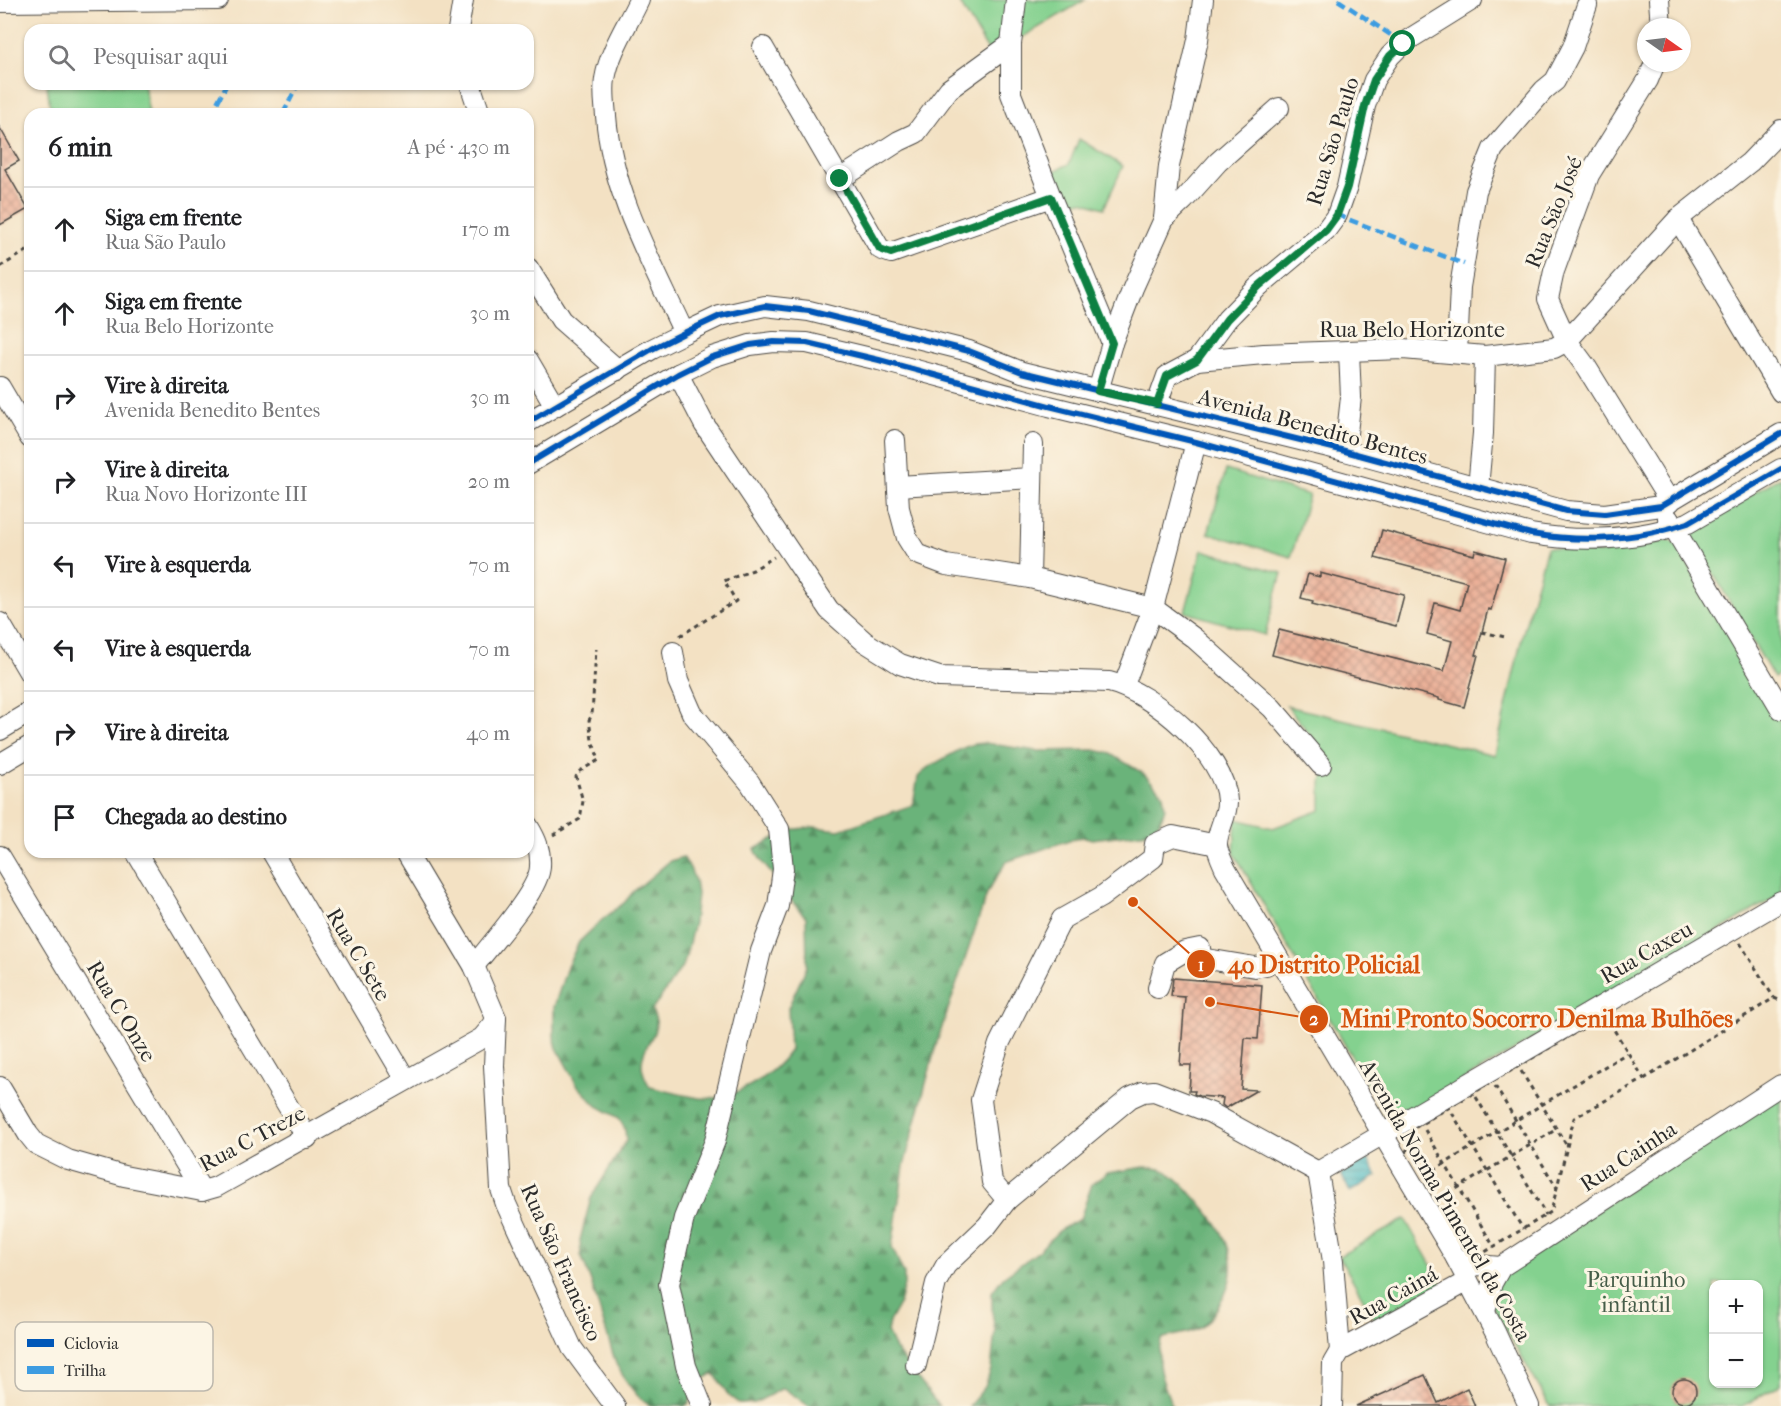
<!DOCTYPE html>
<html lang="pt">
<head>
<meta charset="utf-8">
<style>
	body { margin:0; font-family:"IM FELL French Canon",serif; background:#f6f6f6; color:#202124 }
	.controls { position:absolute; right:18px; bottom:18px; display:grid; overflow:hidden; border-radius:12px; box-shadow:0 2px 4px #0004 }
	.controls button { width:54px; height:54px; display:grid; place-items:center; padding:0; border:0; border-bottom:2px solid #e0e0e0; background:#fff; color:#202124; font:30px sans-serif }
	.compass { position:absolute; left:1637px; top:18px; width:54px; height:54px; border-radius:50%; background:#fff; box-shadow:0 2px 4px #0004; rotate:104deg }
	.stop { position:absolute; width:18px; height:18px; margin:-14px; border:4px solid #0b8043; border-radius:50%; background:#fff }
	.stop.end { background:#0b8043; border-color:#fff; box-shadow:0 2px 6px #0008 }
	.list { margin:0; padding:0; list-style:none }
	h2 { display:flex; justify-content:space-between; align-items:center; height:78px; margin:0; padding:0 24px; font-size:26px }
	h2 small { font-size:20px; font-weight:400; color:#757577 }
	.list li { display:grid; grid-template-columns:39px 1fr auto; gap:18px; align-items:center; box-sizing:border-box; height:84px; padding:0 24px; border-top:2px solid #e0e0e0 }
	.list b { display:block; font-size:22px; white-space:nowrap }
	.list p { margin:0; font-size:20px; white-space:nowrap; color:#757577 }
	.list em { font-size:20px; font-style:normal; color:#757577 }
	.icon { flex:none; width:33px; height:33px; fill:none; stroke:currentColor; stroke-width:2; stroke-linecap:round; stroke-linejoin:round }
	.map { position:relative; flex:none; width:1781px; height:1406px; overflow:hidden }
	.search { position:absolute; background:#fff; box-shadow:0 2px 4px #0004; left:24px; top:24px; width:510px; height:66px; display:flex; align-items:center; gap:15px; box-sizing:border-box; padding:0 21px; border-radius:18px; color:#757577; font-size:22px }
	.panel { position:absolute; background:#fff; box-shadow:0 2px 4px #0004; left:24px; top:108px; width:510px; height:750px; border-radius:18px }
	.map>svg:first-child { display:block }
</style>
</head>
<body>
<div class="map">
<svg width="1781" height="1406" viewBox="0 0 1781 1406">
	<defs>
		<pattern id="forest-firs" width="22" height="20" patternUnits="userSpaceOnUse" patternTransform="scale(1.5)"><rect width="22" height="20" fill="#6bb37a"/><path d="M5 1l3.5 6h-7zM16 11l3.5 6h-7z" fill="#589264"/></pattern>
		<pattern id="water-rules" width="6" height="5" patternUnits="userSpaceOnUse" patternTransform="scale(1.5)"><rect width="6" height="5" fill="#4ab9c3"/><path d="M0 2.5h6" fill="none" stroke="#3e979f"/></pattern>
		<pattern id="building-cross-hatch" width="8" height="8" patternUnits="userSpaceOnUse" patternTransform="scale(1.5)"><rect width="8" height="8" fill="#ebaf96"/><path d="M0 0l8 8M0 8l8-8" fill="none" stroke="#bf8f7b"/></pattern>
	</defs>
	<rect width="100%" height="100%" fill="#fcf5e5"/>
	<filter id="ink" filterUnits="userSpaceOnUse"><feTurbulence type="fractalNoise" baseFrequency=".0167" numOctaves="2"/><feDisplacementMap in="SourceGraphic" scale="12" xChannelSelector="R" yChannelSelector="G"/><feConvolveMatrix kernelMatrix="1 2 1 2 8 2 1 2 1" color-interpolation-filters="sRGB"/></filter>
	<filter id="wash" filterUnits="userSpaceOnUse"><feTurbulence type="fractalNoise" baseFrequency=".008" numOctaves="4" result="noise"/><feDisplacementMap in="SourceGraphic" scale="24" xChannelSelector="R" yChannelSelector="G"/><feGaussianBlur stdDeviation="1.35" result="paint"/><feColorMatrix in="noise" values="0 0 0 0 0 0 0 0 0 0 0 0 0 0 0 0 0 1.4 0 .05"/><feComposite in="paint" operator="in"/></filter>
	<g filter="url(#wash)">
		<rect width="100%" height="100%" fill="#f3e1c3"/>
		<g fill="#84d18f" stroke="#587e5d" stroke-width="1.5" fill-rule="evenodd">
			<polygon points="958,0 1085,0 991,56"/>
			<polygon points="55,84 144,84 149,114 51,114 47,85"/>
			<polygon points="1079,139 1123,166 1104,208 1082,201 1065,204 1052,172 1069,164"/>
			<polygon points="1226,470 1309,495 1291,557 1208,533"/>
			<polygon points="1781,477 1781,674 1774,678 1707,563 1696,551 1686,531"/>
			<polygon points="1669,540 1678,546 1781,724 1781,894 1390,1123 1234,853 1236,819 1273,828 1321,810 1321,782 1331,761 1287,706 1495,755 1523,633 1547,547 1600,553"/>
			<polygon points="1202,550 1282,573 1265,635 1185,612"/>
			<path d="M1781 1092V1384L1743 1406H1550L1485 1293 1487 1280ZM1714 1284H1758V1384H1714ZM1683 1379 1694 1385 1696 1392 1693 1399 1683 1403 1676 1400 1672 1389 1676 1383Z"/>
			<polygon points="1405,1219 1443,1286 1377,1323 1339,1256"/>
		</g>
		<g fill="url(#forest-firs)" stroke="#4b6f52" stroke-width="1.5">
			<path d="M985 743 1037 751 1094 750 1109 753 1143 773 1163 794 1165 808 1160 822 1149 832 1092 839 1085 837 1075 838 1006 862 988 891 937 1042 904 1166 892 1247 904 1274V1285L899 1304 889 1322 887 1332 895 1349 939 1406H809L783 1388 755 1403 740 1404 729 1396 714 1373 702 1380 688 1404 684 1406C675 1406 658 1406 650 1405 637 1400 622 1375 616 1364L591 1282 581 1255 580 1240 591 1198 626 1141 625 1129 619 1118 597 1106 577 1085 557 1048 554 1036V1007L567 967 579 942 603 919 625 902 633 892 670 861 683 857 690 868 695 881 697 894 694 922 684 964 652 1010C654 1014 657 1020 656 1024 656 1033 650 1039 647 1046 639 1062 641 1072 650 1087 666 1091 683 1095 699 1098 732 1102 773 1076 790 1050L788 1008 807 966 806 917C794 905 789 898 780 884 770 870 762 866 755 849L789 830 814 827 839 830 913 805 918 777 927 768 961 749 973 744Z"/>
			<path d="M1145 1167C1151 1168 1158 1168 1163 1170 1177 1176 1188 1190 1197 1200 1227 1231 1245 1267 1218 1307 1213 1315 1205 1326 1196 1330 1185 1334 1172 1335 1161 1339 1155 1368 1162 1379 1172 1406H969L985 1387 991 1369 995 1331 992 1312V1292L1003 1277 1035 1254 1061 1229 1080 1219 1092 1184 1107 1173Z"/>
		</g>
		<polygon fill="url(#water-rules)" stroke="#3a7277" stroke-width="1.5" points="1368,1159 1377,1176 1350,1192 1341,1174"/>
		<g id="blocks">
			<g fill="url(#building-cross-hatch)">
				<polygon points="0,128 19,161 5,169 28,209 0,225"/>
				<polygon points="1382,530 1474,555 1475,550 1505,558 1491,610 1488,609 1476,655 1478,655 1464,707 1439,700 1439,698 1272,655 1279,630 1444,671 1452,641 1427,634 1435,603 1460,610 1467,582 1375,558"/>
				<polygon points="1320,573 1404,595 1396,626 1312,604 1313,601 1301,598 1308,574 1320,577"/>
				<polygon points="1173,978 1262,985 1258,1039 1245,1038 1241,1089 1257,1090 1226,1108 1222,1105 1223,1098 1199,1096 1194,1094 1195,1091 1189,1091 1191,1065 1180,1065 1185,997 1171,996"/>
				<polygon points="1425,1375 1438,1403 1467,1388 1475,1406 1356,1406"/>
				<circle cx="1684" cy="1391" r="12"/>
			</g>
		</g>
	</g>
	<g filter="url(#ink)">
		<use href="#blocks" fill-opacity="0" stroke="#494642" stroke-width="1.5"/>
		<g fill="none" stroke-linecap="round" stroke-linejoin="round">
			<g stroke="#494642" stroke-width="22">
				<g id="minor">
					<path d="M639 0C627 26 610 50 605 79 603 91 605 104 606 116 612 193 652 263 684 333"/>
					<polyline points="1016,0 1011,44 1011,94 1051,197 1112,343"/>
					<polyline points="1659,0 1661,27"/>
					<polyline points="0,2 218,0"/>
					<polyline points="458,30 463,0"/>
					<polyline points="763,47 880,249 891,253 1051,197"/>
					<polyline points="1655,63 1648,80 1589,175 1554,271 1548,299 1567,341 1587,368 1670,502"/>
					<polyline points="470,84 480,114"/>
					<polyline points="840,179 899,141 916,133 949,89 1011,44"/>
					<polyline points="1164,219 1184,200 1218,162 1279,108"/>
					<polyline points="1678,219 1781,392"/>
					<polyline points="528,268 561,320 618,370"/>
					<polyline points="1457,353 1460,287 1476,191 1493,149 1544,90 1555,81 1573,47 1587,5"/>
					<polyline points="528,360 555,406"/>
					<polyline points="1197,360 1227,319 1259,286 1326,230 1337,215 1347,187 1365,106 1374,80 1390,56 1403,43 1472,0"/>
					<path d="M678 374 704 424 829 610 865 642 900 664 939 677 1109 682C1152 692 1226 755 1227 801 1228 816 1216 831 1217 846 1218 853 1222 861 1225 868L1456 1258 1495 1332 1529 1406"/>
					<polyline points="0,387 30,438"/>
					<polyline points="1098,391 1112,343 1133,288 1164,219 1169,166 1198,40 1203,0"/>
					<polyline points="1157,404 1167,376 1197,360 1264,354 1403,349 1485,356 1554,348 1567,341 1678,219 1750,162 1781,130"/>
					<polyline points="528,422 652,349 684,333 720,316 765,306 809,311 969,351 1022,372 1345,451 1566,511 1605,514 1661,506 1781,434"/>
					<polyline points="895,440 899,508 907,538 917,554 946,565 1030,578 1153,608 1194,638 1272,708 1321,765"/>
					<polyline points="1345,451 1351,397 1349,352"/>
					<path d="M528 464 678 374 712 357 750 345 774 342 807 343 879 360 1049 406 1196 442 1531 534C1585 543 1636 540 1688 523L1781 469"/>
					<polyline points="898,486 1032,478"/>
					<polyline points="1478,488 1483,433 1485,356"/>
					<polyline points="1668,518 1781,709"/>
					<polyline points="1030,578 1033,444"/>
					<polyline points="0,623 30,674"/>
					<polyline points="673,652 678,681 692,713 750,783 779,829 783,869 778,906 761,951 715,1141 684,1218 669,1284 686,1366 702,1406"/>
					<polyline points="1124,685 1153,608 1196,442"/>
					<polyline points="0,730 30,712"/>
					<polyline points="0,764 30,746"/>
					<polyline points="136,852 307,1138"/>
					<polyline points="272,852 406,1080"/>
					<polyline points="406,852 474,966 496,1018 494,1066 501,1189 506,1204 572,1348 615,1406"/>
					<polyline points="0,856 202,1191"/>
					<path d="M474 966C490 945 540 890 540 866 541 850 536 839 528 826"/>
					<polyline points="1158,988 1165,963 1185,951 1200,948 1201,958 1255,967 1266,965 1277,958"/>
					<polyline points="0,1087 28,1134 36,1144 68,1160 124,1176 202,1191 216,1187 482,1038 493,1025 496,1018"/>
					<polyline points="1318,1172 1781,901"/>
					<polyline points="1318,1172 1333,1261 1340,1351"/>
					<polyline points="1007,1200 992,1182 981,1100 999,1044 1062,919 1101,897 1153,858 1155,844 1173,836 1217,845"/>
					<polyline points="1456,1258 1476,1265 1501,1267"/>
					<polyline points="1485,1312 1492,1283 1501,1267 1781,1085"/>
					<polyline points="916,1365 936,1283 946,1265 987,1226 1007,1200 1130,1098 1143,1092 1154,1091 1211,1113 1318,1172"/>
					<polyline points="1332,1406 1333,1363 1340,1351 1468,1281"/>
				</g>
			</g>
			<g stroke="#494642" stroke-width="3" stroke-dasharray="4.5 4.5" stroke-linecap="butt">
				<polyline points="0,267 30,249"/>
				<polyline points="1482,632 1505,637"/>
				<polyline points="680,636 736,601 724,581 753,570 774,557"/>
				<polyline points="553,835 580,819 583,801 576,777 578,772 599,760 592,740 589,720 592,715 596,649"/>
				<polyline points="1740,943 1774,998"/>
				<polygon points="1605,1015 1644,1079 1574,1118 1551,1212 1480,1255 1456,1248 1405,1155 1416,1127"/>
				<polyline points="1521,1071 1567,1146"/>
				<polyline points="1644,1079 1774,998 1781,1001"/>
				<polyline points="1495,1086 1557,1188"/>
				<polyline points="1476,1097 1546,1215"/>
				<polyline points="1452,1113 1523,1229"/>
				<polyline points="1425,1130 1494,1247"/>
				<polyline points="1426,1175 1627,1053"/>
				<polyline points="1441,1198 1557,1129"/>
			</g>
			<use href="#minor" stroke="#fff" stroke-width="20"/>
			<g stroke="#3d9ce1" stroke-width="4.5" stroke-dasharray="9 4.5" stroke-linecap="butt">
				<polyline points="1338,0 1403,43"/>
				<polyline points="211,114 227,84"/>
				<polyline points="283,114 298,84"/>
				<polyline points="1337,215 1464,264"/>
			</g>
			<g stroke="#fcf5e5" stroke-width="10">
				<g id="cycleway">
					<polyline points="528,422 652,349 684,333 720,316 765,306 809,311 969,351 1022,372 1345,451 1566,511 1605,514 1661,506 1781,434"/>
					<path d="M528 464 678 374 712 357 750 345 774 342 807 343 879 360 1049 406 1196 442 1531 534C1585 543 1636 540 1688 523L1781 469"/>
				</g>
			</g>
			<use href="#cycleway" stroke="#0057b8" stroke-width="6"/>
		</g>
	</g>
	<g fill="none" stroke-linecap="round" stroke-linejoin="round" filter="url(#ink)">
		<polyline stroke="#0b8043" stroke-width="8" points="840,179 880,249 891,253 1051,197 1112,343 1098,391 1157,404 1167,376 1197,360 1227,319 1259,286 1326,230 1337,215 1347,187 1365,106 1374,80 1390,56 1403,44"/>
	</g>
	<g text-anchor="middle" stroke-width="6" stroke-linejoin="round" paint-order="stroke">
		<g font-size="22" fill="#2b2b2b" stroke="#fcf5e5">
			<text transform="translate(1332 141) rotate(-73)" y="8">Rua São Paulo</text>
			<text transform="translate(1553 212) rotate(-68)" y="8">Rua São José</text>
			<text x="1412" y="337">Rua Belo Horizonte</text>
			<text transform="translate(1313 426) rotate(15)" y="8">Avenida Benedito Bentes</text>
			<text transform="translate(1646 952) rotate(-30)" y="8">Rua Caxeu</text>
			<text transform="translate(359 954) rotate(59)" y="8">Rua C Sete</text>
			<text transform="translate(122 1011) rotate(59)" y="8">Rua C Onze</text>
			<text transform="translate(252 1138) rotate(-28)" y="8">Rua C Treze</text>
			<text transform="translate(1628 1156) rotate(-33)" y="8">Rua Cainha</text>
			<text transform="translate(1446 1200) rotate(60)" y="8">Avenida Norma Pimentel da Costa</text>
			<text transform="translate(562 1262) rotate(66)" y="8">Rua São Francisco</text>
			<text transform="translate(1393 1295) rotate(-29)" y="8">Rua Cainá</text>
		</g>
		<g font-size="22" fill="#465d49" stroke="#fcf5e5">
			<text x="1636" y="1287">Parquinho<tspan x="1636" dy="25">infantil</tspan></text>
		</g>
	</g>
	<rect x="15" y="1322" width="198" height="69" rx="9" fill="#fcf5e5" stroke="#bdb8ad" stroke-width="1.5"/>
	<rect x="27" y="1339" width="27" height="8" fill="#0057b8"/>
	<rect x="27" y="1366" width="27" height="8" fill="#3d9ce1"/>
	<g font-size="16" fill="#2b2b2b">
		<text x="64" y="1349">Ciclovia</text>
		<text x="64" y="1376">Trilha</text>
	</g>
	<path fill="none" stroke="#d5540f" stroke-width="2" d="M1133 902L1201 964M1210 1002L1314 1019"/>
	<g fill="#d5540f" stroke="#fcf5e5" stroke-width="2">
		<circle cx="1133" cy="902" r="6"/>
		<circle cx="1210" cy="1002" r="6"/>
		<circle cx="1201" cy="964" r="15"/>
		<circle cx="1314" cy="1019" r="15"/>
	</g>
	<g font-size="18" text-anchor="middle" font-weight="bold" fill="#fff">
		<text x="1201" y="971">1</text>
		<text x="1314" y="1025">2</text>
	</g>
	<g font-size="24" text-anchor="middle" font-weight="bold" fill="#d5540f" stroke="#fcf5e5" stroke-width="6" stroke-linejoin="round" paint-order="stroke">
		<text x="1324" y="973">4o Distrito Policial</text>
		<text x="1537" y="1027">Mini Pronto Socorro Denilma Bulhões</text>
	</g>
</svg>
<div class="controls">
<button>+</button>
<button>−</button>
</div>
<svg class="compass" viewBox="-18 -18 36 36"><path d="M0-13l5 13h-10z" fill="#e53935"/><path d="M0 13l5-13h-10z" fill="#757577"/></svg>
<div class="stop" style="left:1403px;top:44px"></div>
<div class="stop end" style="left:840px;top:179px"></div>
<div class="search"><svg class="icon" aria-label="search" viewBox="0 0 24 24"><circle cx="10" cy="10" r="6"/><path d="M15 15l6 6"/></svg>Pesquisar aqui</div>
<section class="panel">
<h2>6 min<small>A pé · 430 m</small></h2>
<ul class="list">
<li><svg class="icon" aria-label="ahead" viewBox="0 0 24 24"><path d="M12 20V5M6 11l6-6 6 6"/></svg><div><b>Siga em frente</b><p>Rua São Paulo</p></div><em>170 m</em></li>
<li><svg class="icon" aria-label="ahead" viewBox="0 0 24 24"><path d="M12 20V5M6 11l6-6 6 6"/></svg><div><b>Siga em frente</b><p>Rua Belo Horizonte</p></div><em>30 m</em></li>
<li><svg class="icon" aria-label="right" viewBox="0 0 24 24"><path d="M7 20v-9h11M14 6l5 5-5 5"/></svg><div><b>Vire à direita</b><p>Avenida Benedito Bentes</p></div><em>30 m</em></li>
<li><svg class="icon" aria-label="right" viewBox="0 0 24 24"><path d="M7 20v-9h11M14 6l5 5-5 5"/></svg><div><b>Vire à direita</b><p>Rua Novo Horizonte III</p></div><em>20 m</em></li>
<li><svg class="icon" aria-label="left" viewBox="0 0 24 24"><path d="M17 20v-9H6M10 6l-5 5 5 5"/></svg><div><b>Vire à esquerda</b></div><em>70 m</em></li>
<li><svg class="icon" aria-label="left" viewBox="0 0 24 24"><path d="M17 20v-9H6M10 6l-5 5 5 5"/></svg><div><b>Vire à esquerda</b></div><em>70 m</em></li>
<li><svg class="icon" aria-label="right" viewBox="0 0 24 24"><path d="M7 20v-9h11M14 6l5 5-5 5"/></svg><div><b>Vire à direita</b></div><em>40 m</em></li>
<li><svg class="icon" aria-label="arrive" viewBox="0 0 24 24"><path d="M6 21V4h12l-3 4 3 4H6"/></svg><div><b>Chegada ao destino</b></div></li>
</ul>
</section>
</div>
</body>
</html>
